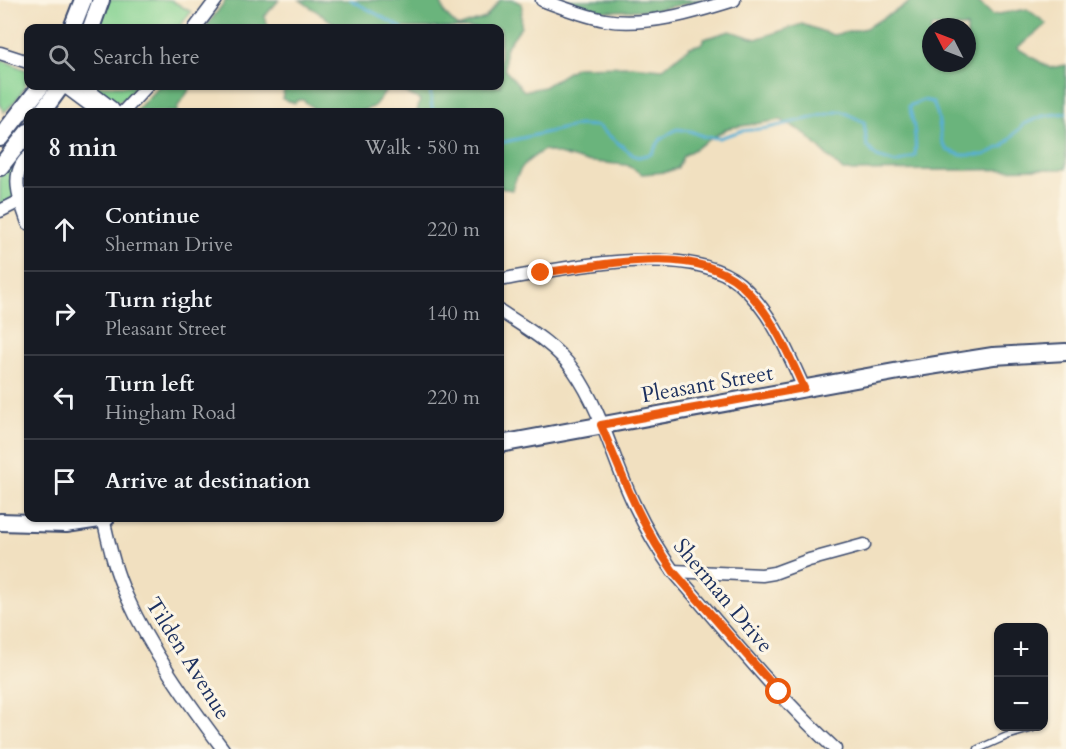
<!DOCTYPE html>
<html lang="en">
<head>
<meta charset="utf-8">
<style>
	body { margin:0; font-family:Cardo,serif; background:#20242c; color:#f1f3f6 }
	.controls { position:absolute; right:18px; bottom:18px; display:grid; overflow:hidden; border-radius:12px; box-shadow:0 2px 4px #0004 }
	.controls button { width:54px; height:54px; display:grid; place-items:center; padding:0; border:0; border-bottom:2px solid #363941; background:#171b24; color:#f1f3f6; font:30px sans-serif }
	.compass { position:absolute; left:922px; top:18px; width:54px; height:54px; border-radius:50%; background:#171b24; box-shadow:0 2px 4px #0004; rotate:312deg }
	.stop { position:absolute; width:18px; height:18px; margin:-14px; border:4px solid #ea580c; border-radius:50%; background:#fff }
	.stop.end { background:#ea580c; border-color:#fff; box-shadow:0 2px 6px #0008 }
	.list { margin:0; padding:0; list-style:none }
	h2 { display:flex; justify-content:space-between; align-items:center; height:78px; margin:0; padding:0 24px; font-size:26px }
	h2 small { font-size:20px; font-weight:400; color:#9ea1a6 }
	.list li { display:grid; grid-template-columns:39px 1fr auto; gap:18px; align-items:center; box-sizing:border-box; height:84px; padding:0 24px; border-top:2px solid #363941 }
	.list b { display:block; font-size:22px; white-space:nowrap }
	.list p { margin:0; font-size:20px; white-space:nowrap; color:#9ea1a6 }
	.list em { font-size:20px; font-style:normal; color:#9ea1a6 }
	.icon { flex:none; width:33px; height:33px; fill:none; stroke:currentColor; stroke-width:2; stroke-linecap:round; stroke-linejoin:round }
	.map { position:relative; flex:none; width:1066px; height:749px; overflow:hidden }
	.search { position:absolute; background:#171b24; box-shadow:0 2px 4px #0004; left:24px; top:24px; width:480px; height:66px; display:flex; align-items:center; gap:15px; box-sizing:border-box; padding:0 21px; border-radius:12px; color:#9ea1a6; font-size:22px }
	.panel { position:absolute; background:#171b24; box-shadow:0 2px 4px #0004; left:24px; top:108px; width:480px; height:414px; border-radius:12px }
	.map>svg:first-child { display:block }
</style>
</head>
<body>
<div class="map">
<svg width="1066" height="749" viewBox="0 0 1066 749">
	<rect width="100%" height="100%" fill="#fcf5e5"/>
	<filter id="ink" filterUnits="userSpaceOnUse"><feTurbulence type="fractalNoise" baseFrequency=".0167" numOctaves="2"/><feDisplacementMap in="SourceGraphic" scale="12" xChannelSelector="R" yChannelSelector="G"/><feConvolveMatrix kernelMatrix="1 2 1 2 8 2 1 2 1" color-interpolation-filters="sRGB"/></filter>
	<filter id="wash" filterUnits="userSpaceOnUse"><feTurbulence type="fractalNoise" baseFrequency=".008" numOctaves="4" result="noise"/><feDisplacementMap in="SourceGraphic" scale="24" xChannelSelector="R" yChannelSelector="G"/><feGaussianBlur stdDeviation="1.35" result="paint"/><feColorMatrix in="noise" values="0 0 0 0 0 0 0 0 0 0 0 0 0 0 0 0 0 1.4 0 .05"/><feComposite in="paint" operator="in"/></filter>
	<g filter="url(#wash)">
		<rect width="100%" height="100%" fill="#f1e0c0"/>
		<g fill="#84d291" stroke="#508078" stroke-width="1.5">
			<polygon points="106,0 171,0 191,12 178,28 96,28"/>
			<path d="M0 59 28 71C28 87 16 102 4 112L0 103Z"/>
			<path d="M92 86H135C130 93 126 101 115 102Z"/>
			<polygon points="28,140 28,152 14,197 0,206 0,174"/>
		</g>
		<g fill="#6bb47b" stroke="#43726c" stroke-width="1.5" fill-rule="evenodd">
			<polygon points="226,0 279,0 264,17 269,28 205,28"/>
			<path d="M300 0H440L445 14 458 27 485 18 500 0H514L522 4 521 27 505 49V70L524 91 544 87 576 67 632 66 662 69 690 47 701 44 704 39 730 31 756 39 802 24 833 35 866 28 906 5 911 0H976L993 15 1027 9 1047 24 1017 48 1050 68 1066 65V169L843 171 803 132 781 120 728 128 683 156 678 168 666 172 642 174 627 165 584 161 544 150C524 162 519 167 512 190L500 188V112H417L420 100 393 86H500V28H341ZM931 27H967V63H931Z"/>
			<polygon points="564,0 705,0 654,10 603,11"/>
			<polygon points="159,86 192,86 178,106 177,112 135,112"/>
			<polygon points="285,86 390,86 373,107 357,112 318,112 303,100 298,100 295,103 282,99"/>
		</g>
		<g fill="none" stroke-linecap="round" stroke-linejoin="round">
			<g stroke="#56afd4" stroke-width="3">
				<polyline points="351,0 402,28"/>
				<polyline points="430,86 432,108 436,112"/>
				<path d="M500 143 579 125 597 126 633 155 638 157 651 154 661 139 677 129 690 131 705 137 719 138 741 131 768 128 841 111 864 122 867 146 877 157 896 163 915 156C917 138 914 123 909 106L923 100 933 102 938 116 942 142 947 150 961 155H984L1003 146 1024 124 1043 116 1066 113"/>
			</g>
		</g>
	</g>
	<g filter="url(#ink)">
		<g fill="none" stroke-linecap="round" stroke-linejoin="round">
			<g stroke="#3b4a6d" stroke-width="9">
				<polyline id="lane" points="978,749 1007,736 1033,728"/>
			</g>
			<g stroke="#3b4a6d" stroke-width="15">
				<g id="street">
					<path d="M542 0C563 8 584 16 605 20 645 27 696 12 734 0"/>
					<polyline points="195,28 216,0"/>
					<polyline points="0,53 28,62"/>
					<polyline points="64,86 99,112"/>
					<polyline points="83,86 112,108 115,112"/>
					<polyline points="123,112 147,86"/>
					<path d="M28 157C8 174 21 203 28 223"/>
					<polyline points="0,211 20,201 28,194"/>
					<path d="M500 280C560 269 690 240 740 284 771 311 787 351 804 388"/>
					<path d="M500 311C526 328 556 345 574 371 602 411 613 460 634 504 645 527 658 550 673 571 726 631 776 695 835 749"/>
					<path d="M103 518C109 544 115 572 127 597 151 651 187 701 223 749"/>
					<polyline points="673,571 762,575 774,573 809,560 864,545"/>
				</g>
			</g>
			<g stroke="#3b4a6d" stroke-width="20">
				<g id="secondary">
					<polyline points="72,28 83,0"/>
					<polyline points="91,28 101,0"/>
					<polyline points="42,112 61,86"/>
					<polyline points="0,138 41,86"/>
					<polyline points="0,167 28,132"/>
					<polyline points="500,444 905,370 993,356 1066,352"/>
					<polyline points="0,522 66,524 106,518"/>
				</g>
			</g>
			<use href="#lane" stroke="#fff" stroke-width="6"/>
			<use href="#street" stroke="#fff" stroke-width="12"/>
			<use href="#secondary" stroke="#fff" stroke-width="16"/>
		</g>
	</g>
	<g fill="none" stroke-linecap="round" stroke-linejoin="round" filter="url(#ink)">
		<path stroke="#ea580c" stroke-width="8" d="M541 273C597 266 693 243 740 284 771 312 787 351 804 388L601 425C622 475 641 526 673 571L779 692"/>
	</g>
	<g text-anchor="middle" stroke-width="6" stroke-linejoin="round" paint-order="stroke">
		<g font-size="22" fill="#1b2f5e" stroke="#fcf5e5">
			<text transform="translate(707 383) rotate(-10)" y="8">Pleasant Street</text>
			<text transform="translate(724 595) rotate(50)" y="8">Sherman Drive</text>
			<text transform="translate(189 658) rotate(58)" y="8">Tilden Avenue</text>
		</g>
	</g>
</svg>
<div class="controls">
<button>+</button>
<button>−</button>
</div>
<svg class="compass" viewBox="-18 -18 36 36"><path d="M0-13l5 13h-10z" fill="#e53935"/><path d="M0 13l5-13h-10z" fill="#9ea1a6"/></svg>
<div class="stop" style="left:779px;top:692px"></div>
<div class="stop end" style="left:541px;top:273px"></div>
<div class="search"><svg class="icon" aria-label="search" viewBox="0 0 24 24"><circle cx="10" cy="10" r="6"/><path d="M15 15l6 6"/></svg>Search here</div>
<section class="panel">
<h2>8 min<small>Walk · 580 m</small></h2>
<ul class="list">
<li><svg class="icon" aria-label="ahead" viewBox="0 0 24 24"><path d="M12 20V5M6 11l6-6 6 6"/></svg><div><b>Continue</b><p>Sherman Drive</p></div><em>220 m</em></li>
<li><svg class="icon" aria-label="right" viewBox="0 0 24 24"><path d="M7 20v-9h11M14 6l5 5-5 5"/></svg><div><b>Turn right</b><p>Pleasant Street</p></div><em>140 m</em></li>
<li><svg class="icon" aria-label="left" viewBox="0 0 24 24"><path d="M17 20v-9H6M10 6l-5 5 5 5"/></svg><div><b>Turn left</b><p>Hingham Road</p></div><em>220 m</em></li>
<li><svg class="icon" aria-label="arrive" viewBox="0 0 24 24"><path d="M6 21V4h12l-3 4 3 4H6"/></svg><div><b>Arrive at destination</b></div></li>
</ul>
</section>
</div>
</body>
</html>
